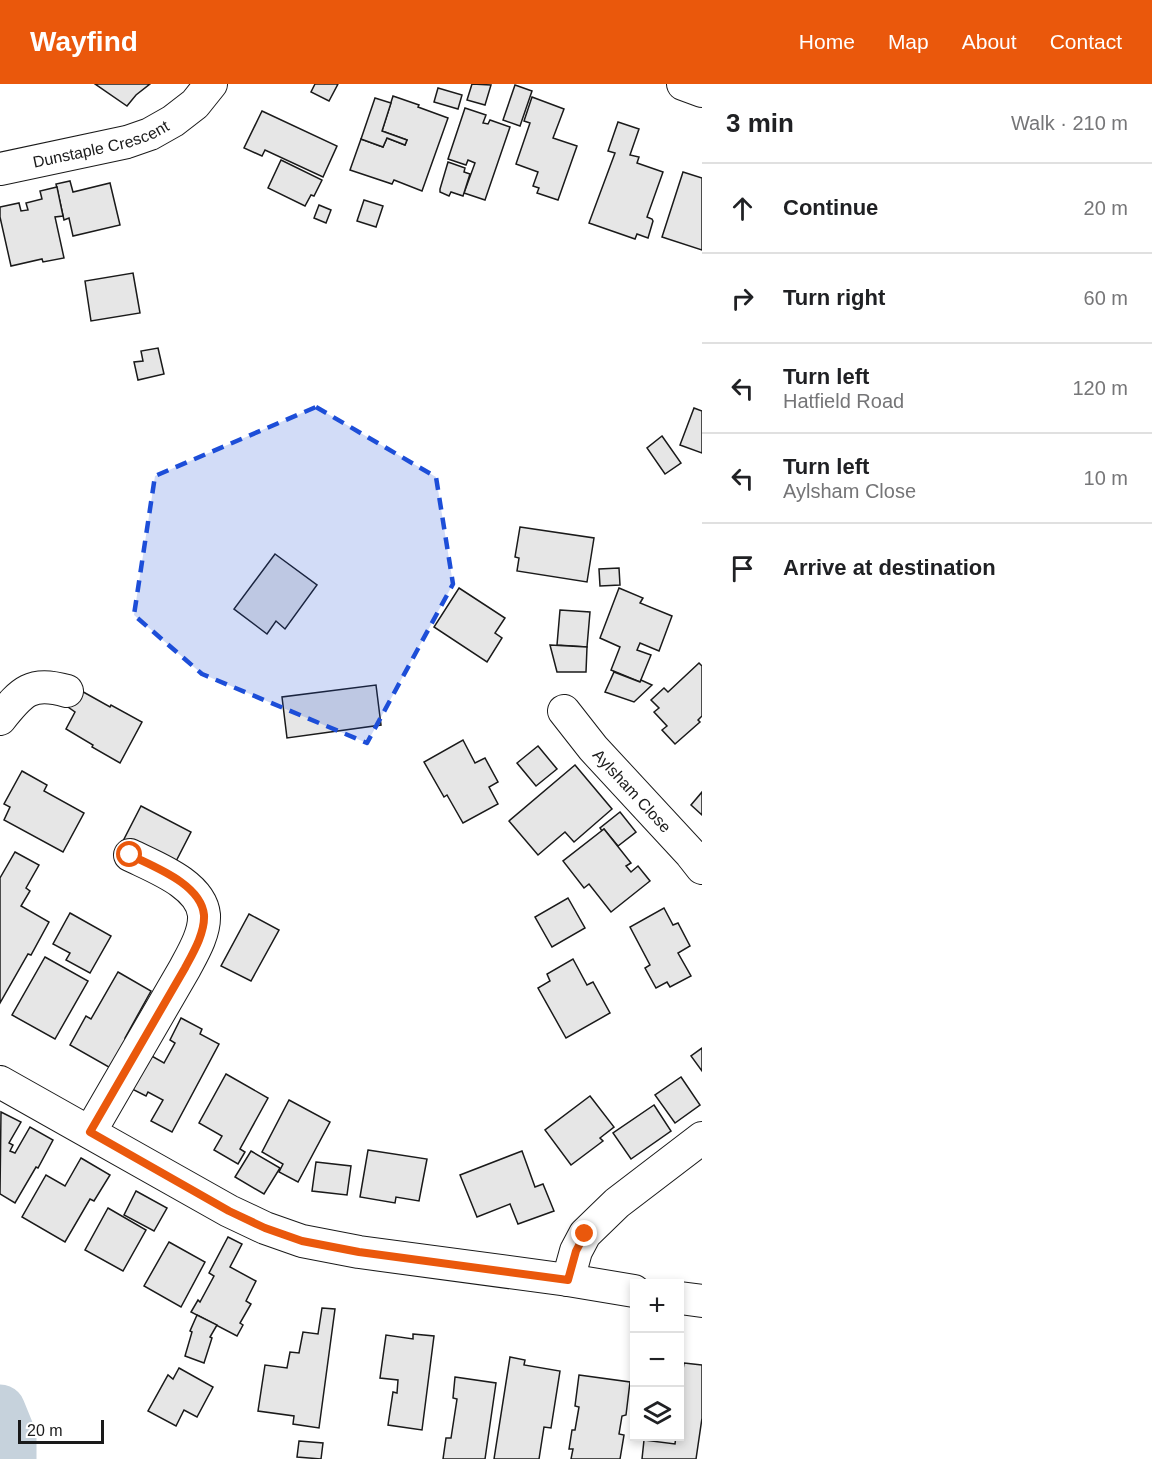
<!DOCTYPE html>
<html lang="en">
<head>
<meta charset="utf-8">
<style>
	body { margin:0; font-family:Helvetica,sans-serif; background:#f6f6f6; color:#202124 }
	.controls { position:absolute; right:18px; bottom:18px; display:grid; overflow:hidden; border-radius:0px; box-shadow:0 3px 9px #0003 }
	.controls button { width:54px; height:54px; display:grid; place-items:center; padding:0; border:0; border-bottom:2px solid #e0e0e0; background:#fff; color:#202124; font:30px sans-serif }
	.scale { position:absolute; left:18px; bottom:15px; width:86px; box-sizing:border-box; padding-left:6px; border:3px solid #1a1a1a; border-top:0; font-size:16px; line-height:21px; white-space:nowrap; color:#1a1a1a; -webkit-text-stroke:4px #fff; paint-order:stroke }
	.stop { position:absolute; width:18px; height:18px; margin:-14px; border:4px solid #ea580c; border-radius:50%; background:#fff }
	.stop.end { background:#ea580c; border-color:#fff; box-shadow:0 2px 6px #0008 }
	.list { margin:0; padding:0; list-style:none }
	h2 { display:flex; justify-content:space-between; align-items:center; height:78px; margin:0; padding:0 24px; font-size:26px }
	h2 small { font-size:20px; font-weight:400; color:#757577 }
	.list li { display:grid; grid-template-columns:39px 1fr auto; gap:18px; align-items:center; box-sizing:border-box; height:90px; padding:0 24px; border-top:2px solid #e0e0e0 }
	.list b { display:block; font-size:22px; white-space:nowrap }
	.list p { margin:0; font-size:20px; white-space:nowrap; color:#757577 }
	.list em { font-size:20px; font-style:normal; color:#757577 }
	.icon { flex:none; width:33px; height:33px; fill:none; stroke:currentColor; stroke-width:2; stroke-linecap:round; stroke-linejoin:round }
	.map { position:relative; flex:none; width:702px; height:1375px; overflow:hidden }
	header { display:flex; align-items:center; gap:36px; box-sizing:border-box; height:84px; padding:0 30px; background:#ea580c; color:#fff }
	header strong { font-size:28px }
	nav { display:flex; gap:33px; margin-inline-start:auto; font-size:21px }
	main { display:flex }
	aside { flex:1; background:#fff }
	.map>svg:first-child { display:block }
</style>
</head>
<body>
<header>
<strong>Wayfind</strong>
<nav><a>Home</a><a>Map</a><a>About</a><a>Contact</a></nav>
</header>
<main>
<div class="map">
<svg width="702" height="1375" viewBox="0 0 702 1375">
	<rect width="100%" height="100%" fill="#fff"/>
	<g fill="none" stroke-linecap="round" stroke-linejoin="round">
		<polyline stroke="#c6d2dc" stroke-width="51" points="0,1326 11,1353 11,1375"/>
	</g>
	<g fill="#e6e6e6" stroke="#1a1a1a" stroke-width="1.5">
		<polygon points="95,0 150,0 136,11 127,22"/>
		<polygon points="315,0 338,0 329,17 311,8"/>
		<polygon points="472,0 491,1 485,21 467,16"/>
		<polygon points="515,1 532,7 520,42 503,36"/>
		<polygon points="438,4 462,11 458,25 434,18"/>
		<polygon points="393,12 419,21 418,23 448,34 422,107 394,96 392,100 350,86 361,55 383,63 387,54 405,61 407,56 382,47"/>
		<polygon points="532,13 564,25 553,54 577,62 558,116 537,109 539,104 533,102 538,88 516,80 530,39 524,37"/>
		<polygon points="375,14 391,19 382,47 407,56 405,61 387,54 383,63 361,55"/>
		<polygon points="465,24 486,31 483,39 488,40 490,36 510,43 485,116 464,109 475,79 468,76 466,81 448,75"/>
		<polygon points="262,27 337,62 323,93 265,66 262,72 244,64"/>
		<polygon points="618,38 639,45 630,71 639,73 637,79 663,88 647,133 652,135 653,137 648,154 637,150 635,155 589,139 615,69 608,67"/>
		<polygon points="281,76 322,96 314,112 311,111 305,122 268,104"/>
		<polygon points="448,78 465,84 464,88 470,90 463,112 451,108 449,112 440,108 440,105"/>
		<polygon points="683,88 702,94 702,166 662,153"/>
		<polygon points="70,97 73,108 110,99 120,141 73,152 69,134 64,136 56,100"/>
		<polygon points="57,103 63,132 55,133 64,174 43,178 42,175 11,182 0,133 0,123 19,119 21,127 28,126 26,119 42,115 40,107"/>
		<polygon points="364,116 383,122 376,143 357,137"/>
		<polygon points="319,121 331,126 326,139 314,134"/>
		<polygon points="133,189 140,229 91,237 85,197"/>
		<polygon points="158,264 164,290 138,296 134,278 143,277 141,267"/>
		<polygon points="694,324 702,327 702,369 680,361"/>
		<polygon points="662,352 681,379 665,390 647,364"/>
		<polygon points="520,443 594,454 587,498 517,487 519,474 515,473"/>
		<polygon points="275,470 317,501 285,545 276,537 267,550 234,525"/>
		<polygon points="619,484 620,501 600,502 599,485"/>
		<polygon points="459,504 505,534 495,549 502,554 487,578 434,543"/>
		<polygon points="619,504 643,514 640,519 672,532 659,567 640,559 637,566 651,571 640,598 611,586 620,563 600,554"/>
		<polygon points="560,526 590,528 587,563 557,561"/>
		<polygon points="550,561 587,563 586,588 557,588"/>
		<polygon points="699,579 702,582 702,632 698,636 700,638 675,660 662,646 667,642 654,628 659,624 651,616 664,604 668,608"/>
		<polygon points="614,588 640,598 641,596 652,601 634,618 605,608"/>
		<polygon points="376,601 381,641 287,654 282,613"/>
		<polygon points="78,605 110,623 111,621 142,638 120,679 92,663 93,661 66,645 75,628 68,623"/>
		<polygon points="463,656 475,679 485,674 498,698 489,703 498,720 463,739 447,711 444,713 424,678"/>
		<polygon points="538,662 557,685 536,702 517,679"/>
		<polygon points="575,681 612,725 574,758 565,748 538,771 509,737"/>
		<polygon points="22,687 47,701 44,707 84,729 63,768 4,736 10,723 4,720"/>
		<polygon points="702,708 702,731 691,721"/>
		<polygon points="141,722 191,748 171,787 121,761"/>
		<polygon points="620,728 636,748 618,762 604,745 602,747 600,744"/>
		<polygon points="604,745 631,779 626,782 631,788 638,782 650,797 611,828 589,800 584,804 563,777"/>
		<polygon points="15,768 39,781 26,804 30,807 21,822 49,838 31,871 28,870 0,919 0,794"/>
		<polygon points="568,814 585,844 552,863 535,833"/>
		<polygon points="664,824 673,841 678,839 690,862 678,869 691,892 670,903 667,898 656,904 645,884 650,881 630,843"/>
		<polygon points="70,829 111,852 90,889 66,876 70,869 53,860"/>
		<polygon points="249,830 279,846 251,897 221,882"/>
		<polygon points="45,873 88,897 55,955 12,931"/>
		<polygon points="573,875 587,901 593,898 610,929 566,954 538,904 550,897 547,890"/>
		<polygon points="118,888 151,907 125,954 130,956 114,986 70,961 86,932 91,935"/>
		<polygon points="181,934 202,945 200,950 219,960 172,1048 151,1037 163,1016 148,1008 146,1012 132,1005 150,971 164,979 175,959 170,956"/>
		<polygon points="702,964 702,987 691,972"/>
		<polygon points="226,990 268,1014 240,1065 245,1068 238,1080 214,1066 222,1052 199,1039"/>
		<polygon points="681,993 700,1021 675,1039 655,1011"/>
		<polygon points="590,1012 614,1043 600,1054 603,1057 571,1081 545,1046"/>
		<polygon points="289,1016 330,1038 298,1098 279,1088 283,1080 262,1068"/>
		<polygon points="654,1021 671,1047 631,1075 613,1049"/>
		<polygon points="1,1028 21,1038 9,1059 13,1061 10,1067 15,1069 30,1043 53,1056 38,1084 36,1083 15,1119 0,1110"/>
		<polygon points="368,1066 427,1075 419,1117 396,1113 395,1119 360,1113"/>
		<polygon points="251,1067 280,1084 264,1110 235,1093"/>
		<polygon points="522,1067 535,1103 543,1100 554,1127 518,1140 510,1120 477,1133 460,1091"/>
		<polygon points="81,1074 110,1091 94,1117 90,1115 65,1158 22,1133 46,1091 65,1102"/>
		<polygon points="316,1078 351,1082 347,1111 312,1107"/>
		<polygon points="136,1107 167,1124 154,1147 124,1131"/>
		<polygon points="108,1124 146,1146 123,1187 85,1166"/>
		<polygon points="228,1153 242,1160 230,1183 256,1197 246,1217 251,1220 240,1239 243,1241 237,1252 191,1228 198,1216 200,1218 214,1192 209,1189"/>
		<polygon points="169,1158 205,1178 181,1223 144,1202"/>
		<polygon points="322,1224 335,1225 319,1344 293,1340 294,1332 258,1327 265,1281 287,1284 290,1268 299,1269 303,1248 318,1250"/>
		<polygon points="197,1231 217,1241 210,1253 212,1254 204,1279 185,1272 192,1248 190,1247"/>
		<polygon points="413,1250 434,1252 422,1346 388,1341 393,1308 397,1309 398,1296 380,1294 386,1251 413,1255"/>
		<polygon points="510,1273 525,1276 524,1281 560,1287 551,1344 544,1343 539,1375 494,1375"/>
		<polygon points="684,1279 702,1281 702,1334 696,1375 642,1375 644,1356 675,1360 676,1352 680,1352 680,1306"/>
		<polygon points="179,1284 213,1303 197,1333 184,1326 176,1342 148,1327 168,1291 173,1295"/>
		<polygon points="579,1291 630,1298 626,1331 622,1332 619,1350 624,1351 620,1375 571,1375 573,1365 569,1365 572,1346 575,1346 579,1323 575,1322"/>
		<polygon points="455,1293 496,1299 485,1375 443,1375 446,1354 451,1354 457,1315 453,1314"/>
		<polygon points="299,1357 323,1359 321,1375 297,1373"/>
	</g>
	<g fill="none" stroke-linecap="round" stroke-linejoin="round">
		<g stroke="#1a1a1a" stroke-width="34">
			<g id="minor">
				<polyline points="683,0 702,7"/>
				<path id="s1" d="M0 85 127 58 150 50 173 37 195 20 211 0"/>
				<path id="s2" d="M564 627 593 664 691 770 702 784"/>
				<path d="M0 635C22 607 31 597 67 607"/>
				<polyline points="0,998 229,1127 265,1144 302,1157 359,1168 568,1196 634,1207"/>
				<path d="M90 1048 185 884C193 869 205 849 204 831 201 800 154 783 130 771"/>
				<polyline points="568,1196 576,1167 585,1150 617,1119 702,1054"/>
				<polyline points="680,1214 702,1217"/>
			</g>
		</g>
		<use href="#minor" stroke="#fff" stroke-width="32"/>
	</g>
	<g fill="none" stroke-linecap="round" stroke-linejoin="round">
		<path stroke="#ea580c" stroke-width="8" d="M130 771C154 783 201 800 204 831 205 849 193 869 185 884L90 1048 229 1127 265 1144 302 1157 359 1168 568 1196 576 1167 585 1150"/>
	</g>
	<path fill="#1d4ed8" fill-opacity="0.2" stroke="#1d4ed8" stroke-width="4.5" stroke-dasharray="12 8" stroke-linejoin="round" d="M316 323 436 393 453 500 367 659 202 590 134 531 155 392Z"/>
	<g text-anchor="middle" stroke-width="4.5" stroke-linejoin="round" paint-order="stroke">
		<g font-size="16" fill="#1a1a1a" stroke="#fff">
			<text dy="6" stroke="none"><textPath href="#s1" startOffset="104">Dunstaple Crescent</textPath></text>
			<text dy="6" stroke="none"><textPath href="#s2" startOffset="105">Aylsham Close</textPath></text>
		</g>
	</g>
</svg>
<div class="controls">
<button>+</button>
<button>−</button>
<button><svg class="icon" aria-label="layers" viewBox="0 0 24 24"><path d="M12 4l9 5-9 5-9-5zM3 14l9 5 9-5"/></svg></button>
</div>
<div class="scale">20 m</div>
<div class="stop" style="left:130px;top:771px"></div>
<div class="stop end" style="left:585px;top:1150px"></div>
</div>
<aside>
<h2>3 min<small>Walk · 210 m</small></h2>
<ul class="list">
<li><svg class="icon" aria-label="ahead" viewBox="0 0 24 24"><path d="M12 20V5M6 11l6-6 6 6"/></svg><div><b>Continue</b></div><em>20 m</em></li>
<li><svg class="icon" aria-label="right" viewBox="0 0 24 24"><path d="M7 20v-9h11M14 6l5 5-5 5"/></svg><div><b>Turn right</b></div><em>60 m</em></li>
<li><svg class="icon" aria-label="left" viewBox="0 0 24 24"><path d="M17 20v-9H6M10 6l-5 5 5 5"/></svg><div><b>Turn left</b><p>Hatfield Road</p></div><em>120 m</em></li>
<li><svg class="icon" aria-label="left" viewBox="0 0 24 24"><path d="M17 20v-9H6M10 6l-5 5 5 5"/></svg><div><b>Turn left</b><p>Aylsham Close</p></div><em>10 m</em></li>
<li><svg class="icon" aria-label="arrive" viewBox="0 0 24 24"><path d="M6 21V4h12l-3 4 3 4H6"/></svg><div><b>Arrive at destination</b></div></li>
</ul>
</aside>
</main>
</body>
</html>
